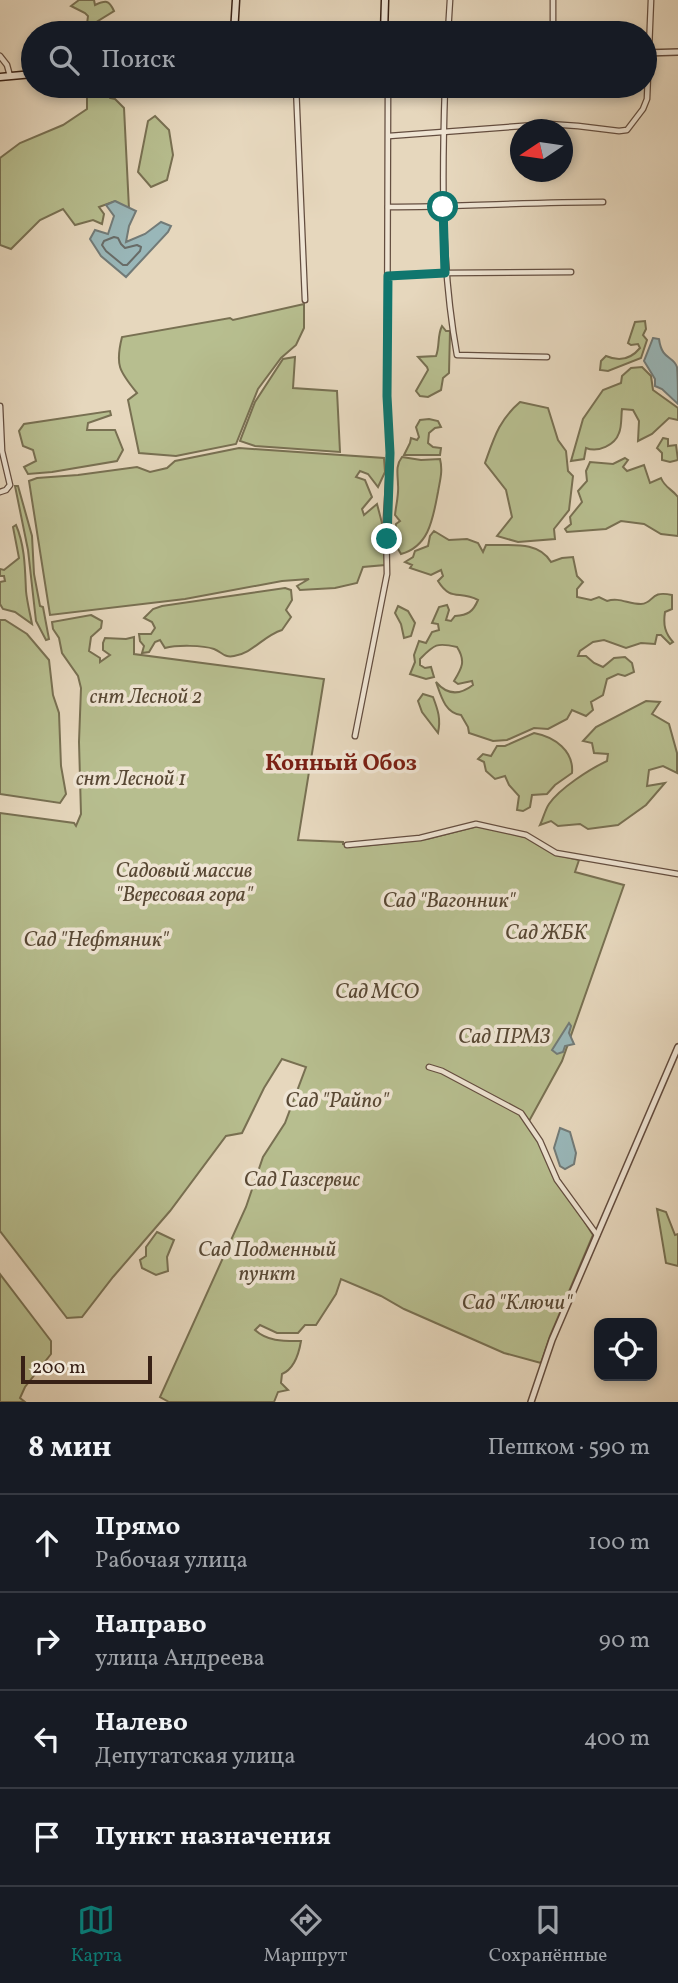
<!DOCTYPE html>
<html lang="ru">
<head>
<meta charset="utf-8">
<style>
	body { margin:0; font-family:Vollkorn,serif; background:#242831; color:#f1f3f6 }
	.controls { position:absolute; right:21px; bottom:21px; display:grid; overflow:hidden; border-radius:14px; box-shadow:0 4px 10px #0003 }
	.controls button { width:63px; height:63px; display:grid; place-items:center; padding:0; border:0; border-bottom:2px solid #363941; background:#171b24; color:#f1f3f6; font:35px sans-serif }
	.compass { position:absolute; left:510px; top:119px; width:63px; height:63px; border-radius:50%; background:#171b24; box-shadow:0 4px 10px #0003; rotate:257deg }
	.scale { position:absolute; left:21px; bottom:18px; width:131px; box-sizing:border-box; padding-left:7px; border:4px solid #382116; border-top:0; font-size:19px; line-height:24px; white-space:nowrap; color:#382116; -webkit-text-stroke:5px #efe5d4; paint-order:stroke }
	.stop { position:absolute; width:21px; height:21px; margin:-16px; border:5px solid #0f766e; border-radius:50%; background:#fff }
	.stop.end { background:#0f766e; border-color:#fff; box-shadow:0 2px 7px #0008 }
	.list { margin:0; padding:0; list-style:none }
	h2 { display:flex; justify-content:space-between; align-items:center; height:91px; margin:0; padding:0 28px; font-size:30px }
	h2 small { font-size:23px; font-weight:400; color:#9ea1a6 }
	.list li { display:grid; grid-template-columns:46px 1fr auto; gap:21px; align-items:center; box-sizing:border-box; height:98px; padding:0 28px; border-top:2px solid #363941 }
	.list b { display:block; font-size:26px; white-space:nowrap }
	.list p { margin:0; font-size:23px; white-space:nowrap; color:#9ea1a6 }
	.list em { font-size:23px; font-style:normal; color:#9ea1a6 }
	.icon { flex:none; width:38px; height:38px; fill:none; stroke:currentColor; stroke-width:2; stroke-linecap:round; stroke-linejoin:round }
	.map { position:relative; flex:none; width:678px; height:1402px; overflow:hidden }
	.search { position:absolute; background:#171b24; box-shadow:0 4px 10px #0003; left:21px; right:21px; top:21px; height:77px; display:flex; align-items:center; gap:18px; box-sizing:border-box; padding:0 24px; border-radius:38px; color:#9ea1a6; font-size:26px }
	.sheet { height:483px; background:#171b24 }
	nav { display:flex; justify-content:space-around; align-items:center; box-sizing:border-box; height:98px; border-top:2px solid #363941; background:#171b24; font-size:19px; color:#9ea1a6 }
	nav a { display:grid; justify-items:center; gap:4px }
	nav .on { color:#0f766e }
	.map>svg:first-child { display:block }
</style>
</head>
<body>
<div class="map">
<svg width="678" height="1402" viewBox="0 0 678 1402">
	<rect width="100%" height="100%" fill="#e6d7bd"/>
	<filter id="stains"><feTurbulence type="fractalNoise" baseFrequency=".00286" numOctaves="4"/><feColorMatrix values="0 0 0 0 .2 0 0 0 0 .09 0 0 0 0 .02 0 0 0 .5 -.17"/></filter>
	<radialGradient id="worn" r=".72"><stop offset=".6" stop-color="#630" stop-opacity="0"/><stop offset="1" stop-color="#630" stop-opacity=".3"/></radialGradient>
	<g fill="#b7be8f" stroke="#787052" stroke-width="2">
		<path d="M79 0H94L95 5C106 0 109 0 114 11L93 24H87L88 16 85 13 71 6Z"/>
		<polygon points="87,86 107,86 110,98 115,99 124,108 129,209 115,201 99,207 104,214 102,224 93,220 75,225 63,209 40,220 11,249 0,245 0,158 20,143 63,125 87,109"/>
		<polygon points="155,116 169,130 173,155 167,180 151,187 138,172 148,121"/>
		<path d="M304 304V328L296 345 281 358 258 389 236 444 176 456 139 453 128 400 137 393C119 371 115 365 122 337L230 318 233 320Z"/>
		<path d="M645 321 646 329 643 335 647 340 641 358 608 371 600 370 601 361 606 356C620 362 631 359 640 348L638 344 631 345 628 343 635 322Z"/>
		<path d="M442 326 446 331H450L449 373 443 378 441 390 428 397 420 396 416 391 428 370 427 367 418 357 436 356C440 346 437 336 442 326Z"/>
		<polygon points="295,357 293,388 337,391 340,452 255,446 240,441 255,402 283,359"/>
		<path d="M642 367 651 376 653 390 678 408V420L669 418 652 434 638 441 639 421 633 410 622 409C621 416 622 426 619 433 615 445 598 453 586 448L584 459 571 461 583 419 603 390 621 383 622 376 631 368Z"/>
		<path d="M520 402 548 408 558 440 566 451 568 471 573 476 569 510 554 529 555 539 518 542 497 536 512 517 506 490 485 463C494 438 499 420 520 402Z"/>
		<polygon points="110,411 111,415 88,423 87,430 115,430 123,450 117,461 52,472 28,474 24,467 36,461 33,450 23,446 19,431 24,424"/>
		<polygon points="429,419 438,421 441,427 435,428 429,433 428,443 433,447 441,448 440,455 404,455 410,443 411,438 417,440 419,437 416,427 420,420"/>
		<polygon points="663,438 668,439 668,446 676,445 678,460 670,462 662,460 662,453 657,448"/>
		<polygon points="239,448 384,458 385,472 378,487 368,474 360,471 356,477 365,480 372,497 362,509 364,515 377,504 382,523 379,547 386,554 385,565 363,567 357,583 335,588 300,590 297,586 309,579 282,581 185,599 50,615 29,481 37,478 78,475 137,467 150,472 167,468 175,461"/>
		<path d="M402 457 421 460 440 459C443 471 440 480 438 492 433 517 430 546 401 554L394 542 396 524 400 521 395 515C396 505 399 494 398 485 398 475 395 466 402 457Z"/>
		<path d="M625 458 628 460 623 467 627 471 644 465 650 483 661 478C665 488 672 489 678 497V536L661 534 644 524 621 521 606 529 567 532 565 529 571 524 570 517 582 502 578 491 587 481 586 471 590 462 613 464Z"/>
		<polygon points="15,486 18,486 32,536 34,574 40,606 43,607 49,639 46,640 36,621 28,550"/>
		<path d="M16 525C25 546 25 569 26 591 27 602 30 613 32 624L15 612 3 609 0 604V582L5 581 4 576H0V569L4 570 19 558 13 527Z"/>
		<path d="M434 531 449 540 467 539 478 543 483 552 486 545C509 546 538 540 551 562L562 558 573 557 577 576 583 582 577 589V597L591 600 599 597 607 601C619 597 628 604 641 604 655 603 649 590 672 595V609L665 612C663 625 665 633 673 642L670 644 661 635H657L655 644 641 643 626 648 604 640 593 642 580 651 578 656H586L594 663 603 667 614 658 625 657 632 663 634 672 625 676 618 674 607 679 603 695 591 702 593 710 586 716 572 710 567 719 548 729 534 728 507 740 493 741 469 733 468 727 461 715C445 713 441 696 436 682 447 695 460 695 473 685L472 681 458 684 454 681C462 668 466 661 457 647 436 642 434 645 420 659V665L425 668 431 667 434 677 426 679 410 674 415 662 414 655 419 641 426 643 432 632 439 630 438 624 432 623 439 607 447 605 449 610 446 620 451 621 455 616C468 615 473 612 478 600 459 590 451 602 438 581L443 576 441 570 431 575 410 568 412 565 405 562 413 557 415 551 428 546 430 536Z"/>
		<path d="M285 588 291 590 292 600 286 610 291 617 282 630C263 636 253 653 234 656 224 658 222 652 214 649 203 645 176 645 165 648L160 640 155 642 149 652 142 653 144 646 140 641 139 634H151L155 628 152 622 144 618 153 609 162 606Z"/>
		<polygon points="398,606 408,611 415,623 411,636 404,638 401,624 395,613"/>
		<path d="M91 615 102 621 101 628 91 637 89 651 100 658V662L110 655 103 650V643L105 638 126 639 134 637V654L324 679 298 840 343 842V844L361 846 427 839 478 826 525 837 554 854 579 860 575 872 624 885 562 1061 528 1123 569 1197 593 1235 550 1336 541 1363 504 1353 404 1309 381 1296 341 1279 336 1294 316 1325H305L298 1333H277L260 1325 255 1330C268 1342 285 1341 301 1341 299 1353 294 1369 282 1374L281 1383 288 1390 278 1392 274 1402H169L160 1397 246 1207 263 1157 285 1123 306 1067 282 1059 264 1088 242 1133 226 1136 170 1211 113 1277 82 1317 67 1318 0 1231V813L74 823 76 826 81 814 79 742 81 688 78 676 62 653 59 638 53 629 52 622Z"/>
		<polygon points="0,620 5,620 27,634 49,660 53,695 59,713 61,766 66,794 60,803 0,794"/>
		<path d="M423 694 433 697C438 710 441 719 438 733L422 712 418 701Z"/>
		<path d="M646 701 660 702 652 714 669 724 677 753V773L663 766 649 770 647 786 665 783 646 805 618 825 588 829 580 824 558 826 551 821 540 825C543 819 545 810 549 804 560 788 590 769 607 761L608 754 594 753 592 743 583 741 596 727Z"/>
		<path d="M534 733C555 737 574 751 572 773L555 785 547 794 532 795 530 807 523 811 517 810 519 796 509 785 505 776 495 779 486 771 484 762 478 759 483 754 491 756 497 746H505Z"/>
		<polygon points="657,1209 666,1212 675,1235 678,1234 678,1266 666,1263"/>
		<polygon points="157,1232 174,1240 167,1257 168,1271 156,1275 142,1268 140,1260 146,1256 146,1247"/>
		<polygon points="0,1274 51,1341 51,1354 25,1387 20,1398 25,1402 0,1402"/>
	</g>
	<g fill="#99b7b9" stroke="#727b78" stroke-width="2">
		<polygon points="115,201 136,211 129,226 126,242 145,234 161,222 171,226 168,232 126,277 101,256 90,239 95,230 108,234 114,216 106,205"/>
		<path d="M653 338 659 339C662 361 673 355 677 367 678 378 678 393 678 404L662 389 655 386V379L644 361Z"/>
		<polygon points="569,1023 571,1026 569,1033 574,1044 565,1046 563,1052 557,1054 552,1050"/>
		<polygon points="560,1128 570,1132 576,1153 574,1164 565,1169 560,1166 554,1148"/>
	</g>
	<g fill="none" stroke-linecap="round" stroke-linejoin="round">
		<polygon stroke="#686c68" stroke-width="2" points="114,237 118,238 121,244 125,248 137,245 141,247 140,251 127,265 123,265 106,251 102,245 104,241"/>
		<g stroke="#644e40" stroke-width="7">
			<g id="minor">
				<polyline points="553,0 553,33"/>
				<polyline points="448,33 450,0"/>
				<polyline points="0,56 7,65 10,76"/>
				<polyline points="296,86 305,300"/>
				<path d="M445 86C442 176 441 266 457 355L547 357"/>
				<polyline points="389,136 549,124 578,126 619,131 627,130 643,109 647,99 651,0"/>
				<path d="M388 207C460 207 532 202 603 202"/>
				<polyline points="388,276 445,273 571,272"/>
				<polyline points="0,406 2,451 10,485 6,490 0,492"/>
				<polyline points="355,736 387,574 386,519 390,453 387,396 388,86"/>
				<polyline points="347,845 420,838 476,824 526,835 556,853 678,874"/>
				<polyline points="429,1067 442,1071 521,1113 540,1141 557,1180 597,1235"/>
			</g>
		</g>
		<g stroke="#644e40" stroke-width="8">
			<g id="tertiary">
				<polyline points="645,53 678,52"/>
				<polyline points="531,1402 552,1340 678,1047"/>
			</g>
		</g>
		<g stroke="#382116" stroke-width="9">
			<g id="secondary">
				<polyline points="234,33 236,0"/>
				<polyline points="384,33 385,0"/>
				<polyline points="0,77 33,74"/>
			</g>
		</g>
		<use href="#minor" stroke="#efe5d4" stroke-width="4.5"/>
		<use href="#tertiary" stroke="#efe5d4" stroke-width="5"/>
		<use href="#secondary" stroke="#efe5d4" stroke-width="6"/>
	</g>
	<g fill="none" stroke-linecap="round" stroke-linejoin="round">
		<polyline stroke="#0f766e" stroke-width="9" points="387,539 390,453 387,396 388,276 445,273 443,207"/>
	</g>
	<g text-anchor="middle" stroke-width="7" stroke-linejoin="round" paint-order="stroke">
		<g font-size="21" font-style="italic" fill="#584834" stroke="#efe5d4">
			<text x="146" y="703">снт Лесной 2</text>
			<text x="131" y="785">снт Лесной 1</text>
			<text x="184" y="877">Садовый массив<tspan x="184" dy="24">"Вересовая гора"</tspan></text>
			<text x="449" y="907">Сад "Вагонник"</text>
			<text x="546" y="939">Сад ЖБК</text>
			<text x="96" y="946">Сад "Нефтяник"</text>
			<text x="377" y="998">Сад МСО</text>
			<text x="504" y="1043">Сад ПРМЗ</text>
			<text x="337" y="1107">Сад "Райпо"</text>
			<text x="302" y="1186">Сад Газсервис</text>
			<text x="267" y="1256">Сад Подменный<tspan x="267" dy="24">пункт</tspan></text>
			<text x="517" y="1309">Сад "Ключи"</text>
		</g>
		<g font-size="23" font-weight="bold" fill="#7a1f14" stroke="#efe5d4">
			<text x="341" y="770">Конный Обоз</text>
		</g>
	</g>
	<rect width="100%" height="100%" filter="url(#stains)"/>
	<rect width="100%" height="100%" fill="url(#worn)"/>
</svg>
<div class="controls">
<button><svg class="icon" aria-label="locate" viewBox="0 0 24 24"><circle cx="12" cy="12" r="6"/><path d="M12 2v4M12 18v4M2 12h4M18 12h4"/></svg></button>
</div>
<svg class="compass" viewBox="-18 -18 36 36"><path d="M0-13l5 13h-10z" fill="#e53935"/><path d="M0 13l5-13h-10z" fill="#9ea1a6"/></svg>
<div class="scale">200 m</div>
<div class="stop" style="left:443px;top:207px"></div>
<div class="stop end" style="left:387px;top:539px"></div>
<div class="search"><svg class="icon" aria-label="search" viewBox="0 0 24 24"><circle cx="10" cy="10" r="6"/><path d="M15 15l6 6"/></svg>Поиск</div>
</div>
<section class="sheet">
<h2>8 мин<small>Пешком · 590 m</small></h2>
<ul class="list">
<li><svg class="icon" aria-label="ahead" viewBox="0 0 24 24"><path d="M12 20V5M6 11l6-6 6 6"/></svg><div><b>Прямо</b><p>Рабочая улица</p></div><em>100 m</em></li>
<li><svg class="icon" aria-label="right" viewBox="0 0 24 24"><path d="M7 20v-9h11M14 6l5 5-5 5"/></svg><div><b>Направо</b><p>улица Андреева</p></div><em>90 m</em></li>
<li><svg class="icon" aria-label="left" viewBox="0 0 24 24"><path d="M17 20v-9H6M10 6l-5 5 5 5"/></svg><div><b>Налево</b><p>Депутатская улица</p></div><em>400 m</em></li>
<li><svg class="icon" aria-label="arrive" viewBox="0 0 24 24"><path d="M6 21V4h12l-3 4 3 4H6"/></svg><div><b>Пункт назначения</b></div></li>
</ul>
</section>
<nav>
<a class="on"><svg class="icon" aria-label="map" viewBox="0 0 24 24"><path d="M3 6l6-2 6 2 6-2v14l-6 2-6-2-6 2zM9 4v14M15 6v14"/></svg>Карта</a>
<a><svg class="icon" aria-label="directions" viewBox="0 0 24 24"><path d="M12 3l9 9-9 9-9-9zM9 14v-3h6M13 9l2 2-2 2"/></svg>Маршрут</a>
<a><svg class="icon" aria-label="saved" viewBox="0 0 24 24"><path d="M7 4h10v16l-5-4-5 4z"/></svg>Сохранённые</a>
</nav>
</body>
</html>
